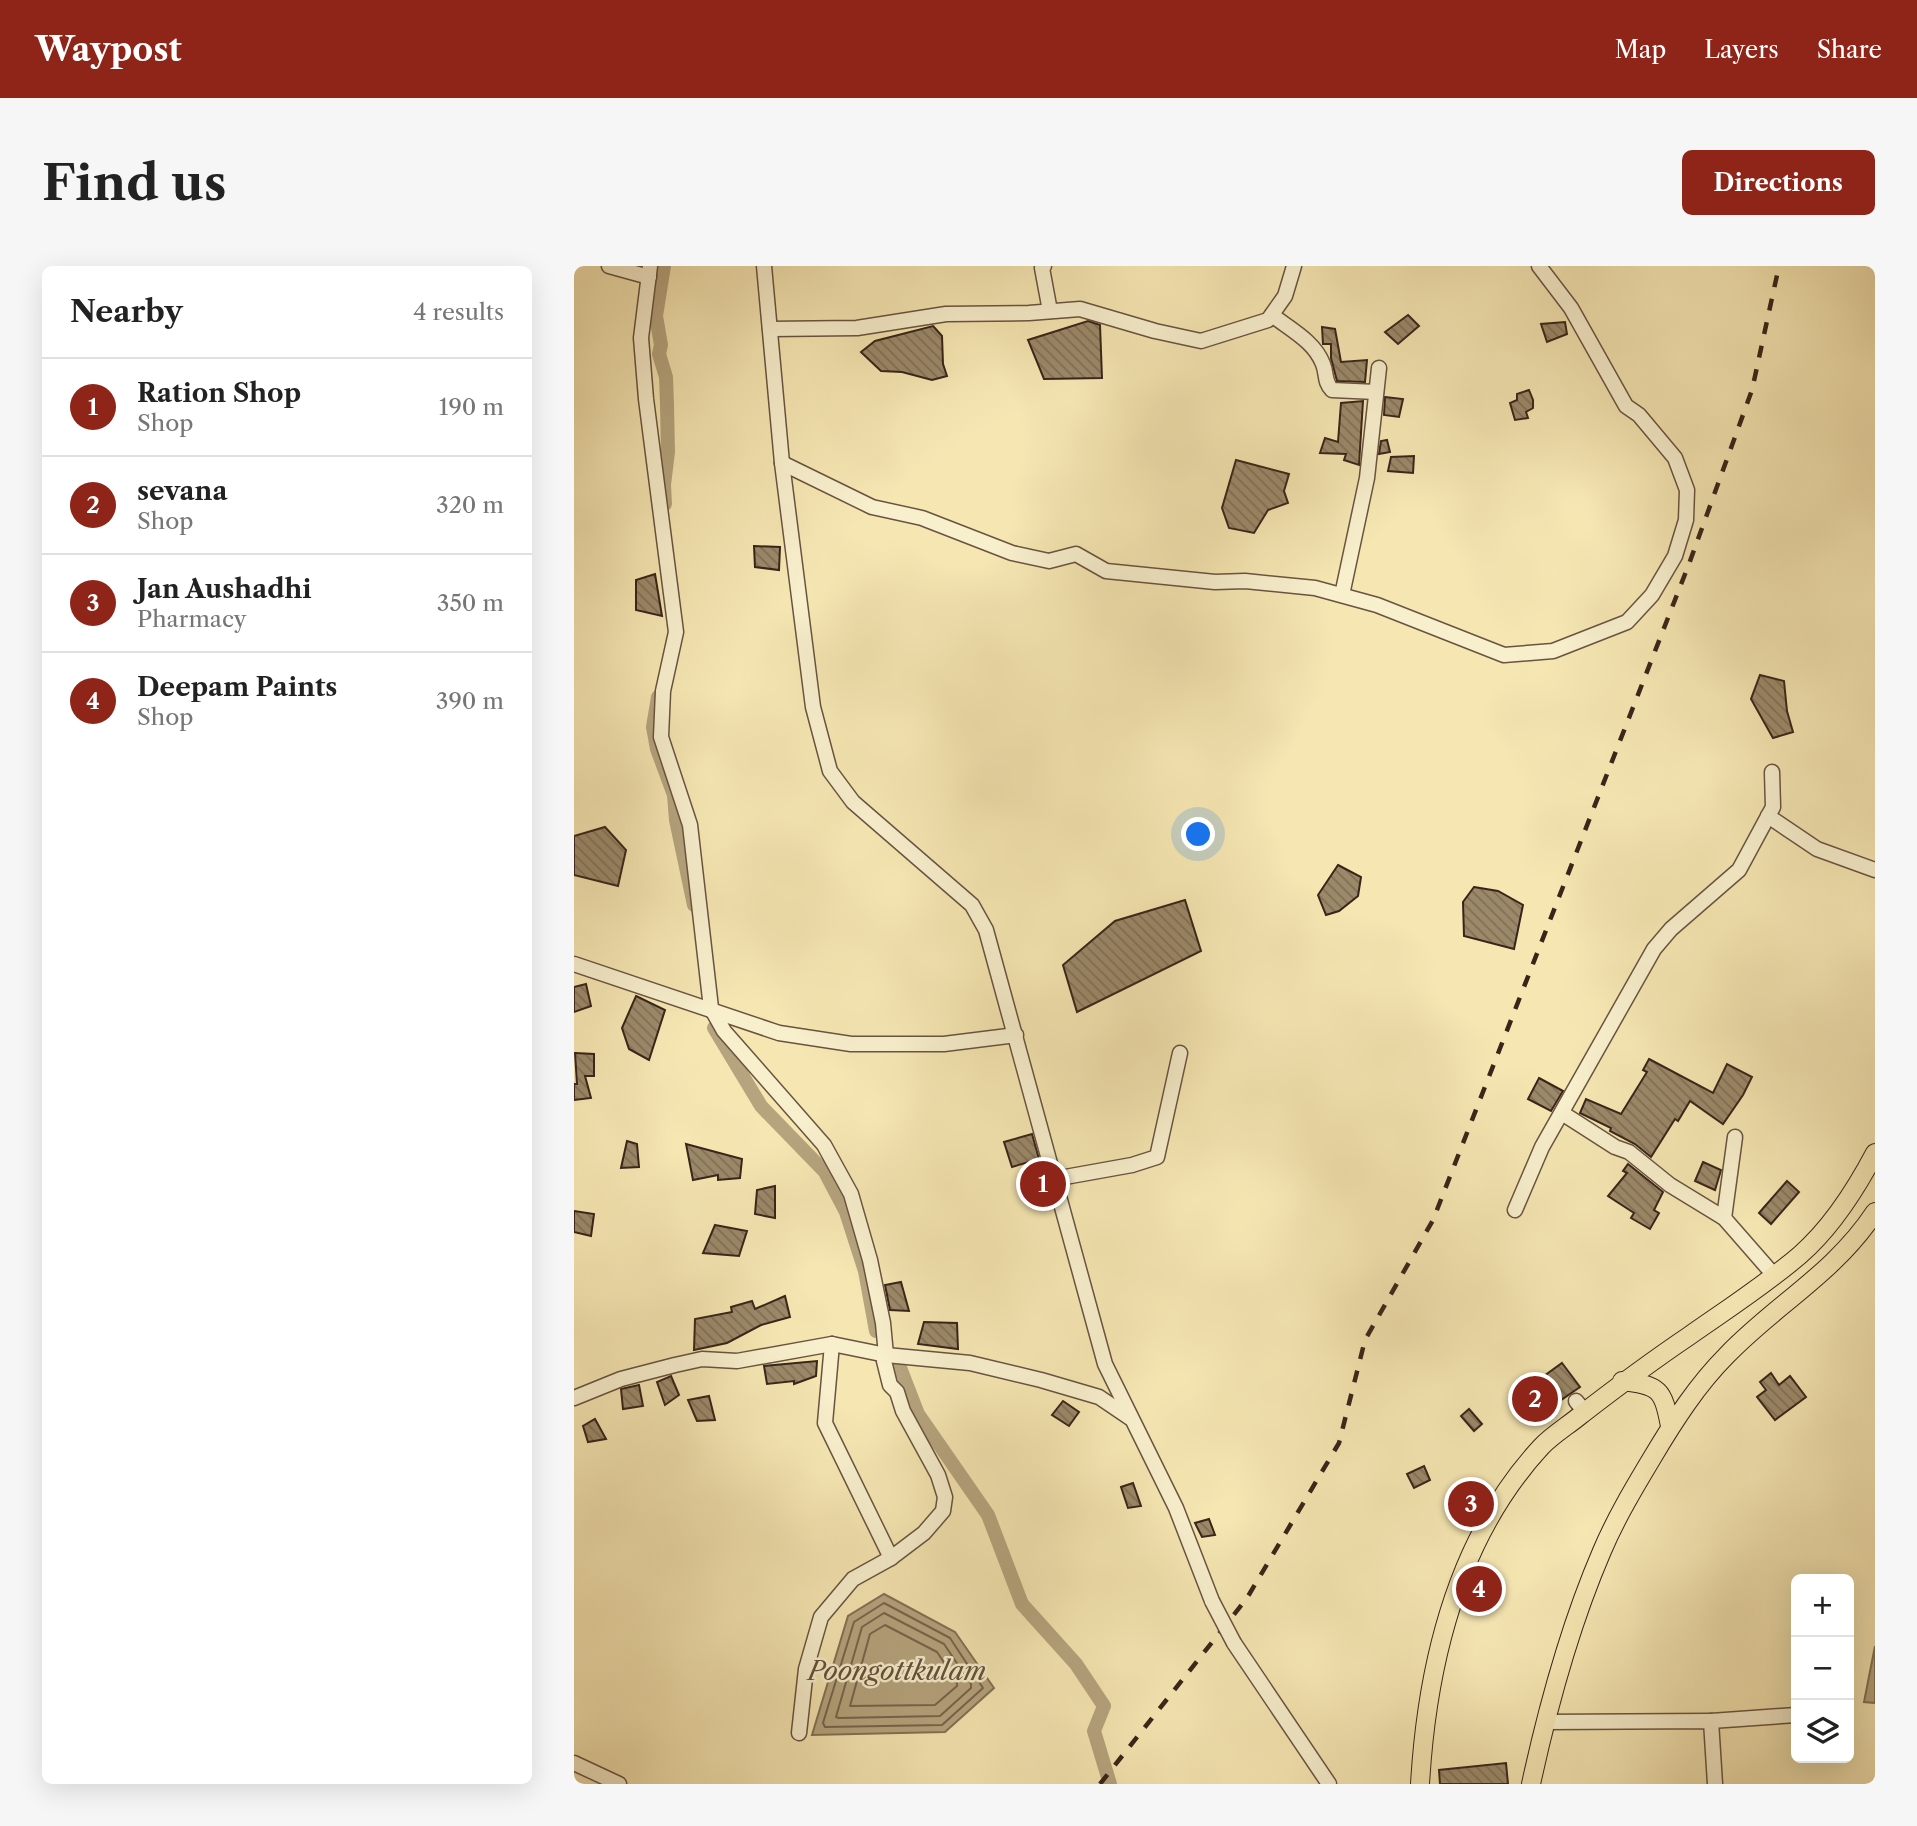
<!DOCTYPE html>
<html lang="en">
<head>
<meta charset="utf-8">
<style>
	body { margin:0; font-family:"Libre Caslon Text",serif; background:#f6f6f6; color:#222 }
	.controls { position:absolute; right:21px; bottom:21px; display:grid; overflow:hidden; border-radius:10px; box-shadow:0 7px 28px #0002 }
	.controls button { width:63px; height:63px; display:grid; place-items:center; padding:0; border:0; border-bottom:2px solid #e0e0e0; background:#fff; color:#222; font:35px sans-serif }
	.you { position:absolute; left:625px; top:569px; width:24px; height:24px; margin:-18px; border:5px solid #fff; border-radius:50%; background:#1a73e8; box-shadow:0 0 0 10px #1a73e833 }
	.badge { display:grid; place-items:center; width:46px; height:46px; border-radius:50%; background:#8f2418; color:#fff; font-size:23px; font-weight:700 }
	.pin { position:absolute; translate:-50% -50%; border:4px solid #fff; box-shadow:0 2px 7px #0006 }
	.list { margin:0; padding:0; list-style:none }
	h2 { display:flex; justify-content:space-between; align-items:center; height:91px; margin:0; padding:0 28px; font-size:30px }
	h2 small { font-size:23px; font-weight:400; color:#767676 }
	.list li { display:grid; grid-template-columns:46px 1fr auto; gap:21px; align-items:center; box-sizing:border-box; height:98px; padding:0 28px; border-top:2px solid #e0e0e0 }
	.list b { display:block; font-size:26px; white-space:nowrap }
	.list p { margin:0; font-size:23px; white-space:nowrap; color:#767676 }
	.list em { font-size:23px; font-style:normal; color:#767676 }
	.icon { flex:none; width:38px; height:38px; fill:none; stroke:currentColor; stroke-width:2; stroke-linecap:round; stroke-linejoin:round }
	.map { position:relative; flex:none; width:1301px; height:1518px; overflow:hidden; border-radius:10px }
	header { display:flex; align-items:center; gap:42px; box-sizing:border-box; height:98px; padding:0 35px; background:#8f2418; color:#fff }
	header strong { font-size:33px }
	nav { display:flex; gap:38px; margin-inline-start:auto; font-size:24px }
	.intro { display:flex; align-items:center; justify-content:space-between; box-sizing:border-box; height:168px; padding:0 42px }
	h1 { margin:0; font-size:49px }
	.button { padding:18px 32px; border-radius:10px; background:#8f2418; color:#fff; font-size:24px; font-weight:700 }
	main { display:flex; gap:42px; padding:0 42px }
	aside { flex:1; background:#fff; border-radius:10px; box-shadow:0 7px 28px #0002 }
	.map>svg:first-child { display:block }
</style>
</head>
<body>
<header>
<strong>Waypost</strong>
<nav><a>Map</a><a>Layers</a><a>Share</a></nav>
</header>
<div class="intro"><h1>Find us</h1><a class="button">Directions</a></div>
<main>
<aside>
<h2>Nearby<small>4 results</small></h2>
<ul class="list">
<li><span class="badge">1</span><div><b>Ration Shop</b><p>Shop</p></div><em>190 m</em></li>
<li><span class="badge">2</span><div><b>sevana</b><p>Shop</p></div><em>320 m</em></li>
<li><span class="badge">3</span><div><b>Jan Aushadhi</b><p>Pharmacy</p></div><em>350 m</em></li>
<li><span class="badge">4</span><div><b>Deepam Paints</b><p>Shop</p></div><em>390 m</em></li>
</ul>
</aside>
<div class="map">
<svg width="1301" height="1518" viewBox="0 0 1301 1518">
	<defs>
		<pattern id="building-back-hatch" width="6" height="6" patternUnits="userSpaceOnUse" patternTransform="scale(1.75)"><rect width="6" height="6" fill="#9b8969"/><path d="M-1 5l2 2M0 0l6 6M5-1l2 2" fill="none" stroke="#7f7056"/></pattern>
	</defs>
	<rect width="100%" height="100%" fill="#f5e6b2"/>
	<filter id="stains"><feTurbulence type="fractalNoise" baseFrequency=".00286" numOctaves="4"/><feColorMatrix values="0 0 0 0 .2 0 0 0 0 .09 0 0 0 0 .02 0 0 0 .5 -.17"/></filter>
	<radialGradient id="worn" r=".72"><stop offset=".6" stop-color="#630" stop-opacity="0"/><stop offset="1" stop-color="#630" stop-opacity=".3"/></radialGradient>
	<g fill="#b5a47e" stroke="#837156" stroke-width="2">
		<polygon points="310,1328 381,1366 420,1422 371,1466 238,1469 274,1350"/>
		<polygon points="1301,1380 1301,1437 1290,1436"/>
	</g>
	<g fill="none" stroke-linecap="round" stroke-linejoin="round">
		<g stroke="#77644c" stroke-width="2">
			<polygon points="310,1337 376,1372 409,1422 368,1459 251,1461 249,1457 280,1356"/>
			<polygon points="310,1347 370,1378 397,1418 397,1422 366,1450 265,1452 262,1451 288,1361"/>
			<polygon points="311,1359 363,1386 383,1416 383,1420 361,1439 276,1440 296,1368"/>
		</g>
		<g stroke="#b5a47e" stroke-width="14">
			<polyline points="90,0 82,50 87,79 85,88 92,111 93,139 94,186 90,219 91,238"/>
			<polyline points="84,431 79,461 83,483 100,529 102,554 120,639"/>
			<polyline points="140,762 187,840 251,906 272,946 291,1005 302,1065"/>
			<polyline points="325,1099 344,1148 414,1249 448,1338 502,1398 530,1440 520,1465 536,1518"/>
		</g>
	</g>
	<g fill="url(#building-back-hatch)" stroke="#39241a" stroke-width="2">
		<polygon points="834,49 845,60 824,78 811,66"/>
		<polygon points="514,55 526,59 528,112 470,113 454,74"/>
		<polygon points="991,56 993,68 973,76 967,58"/>
		<polygon points="359,60 368,70 369,98 373,110 358,114 328,106 307,105 287,86 301,75"/>
		<polygon points="748,61 761,63 767,96 793,94 791,116 763,115 757,92 757,78 749,78"/>
		<polygon points="955,124 959,134 959,142 952,146 954,152 941,154 936,137 943,134 943,128"/>
		<polygon points="811,131 829,133 825,151 810,149"/>
		<polygon points="789,135 785,199 770,194 772,188 746,187 751,172 764,176 767,137"/>
		<polygon points="813,174 816,186 805,188 807,175"/>
		<polygon points="840,190 839,207 814,205 817,191"/>
		<polygon points="662,194 715,208 710,225 714,237 694,244 680,267 655,262 648,242"/>
		<polygon points="180,280 206,281 205,304 181,301"/>
		<polygon points="81,308 88,350 62,344 62,314"/>
		<polygon points="1186,409 1210,415 1213,445 1219,466 1199,472 1177,433"/>
		<polygon points="31,561 52,584 44,620 0,609 0,570"/>
		<polygon points="764,599 787,611 784,630 765,645 752,649 744,629"/>
		<polygon points="900,621 924,625 949,639 940,683 890,670 889,636"/>
		<polygon points="611,634 627,685 503,746 489,699 541,655"/>
		<polygon points="12,718 17,740 0,746 0,721"/>
		<polygon points="62,730 91,744 75,794 55,783 48,762"/>
		<polygon points="1,787 20,788 20,810 11,810 17,832 0,834 0,818 3,818"/>
		<polygon points="1075,793 1139,827 1153,798 1178,811 1169,829 1149,858 1116,835 1104,855 1101,853 1077,891 1061,878 1036,865 1037,862 1006,847 1012,833 1047,848 1073,806 1069,804"/>
		<polygon points="965,812 989,825 977,845 954,833"/>
		<polygon points="458,868 465,893 438,901 430,876"/>
		<polygon points="53,875 63,878 65,901 47,902"/>
		<polygon points="112,878 168,893 166,912 144,914 144,909 119,914"/>
		<polygon points="1129,896 1147,904 1141,924 1121,915"/>
		<polygon points="1054,898 1089,926 1080,944 1085,947 1076,963 1057,952 1060,947 1034,930 1053,907 1049,905"/>
		<polygon points="1213,915 1225,926 1197,958 1185,947"/>
		<polygon points="201,920 201,952 181,948 183,924"/>
		<polygon points="0,945 20,948 17,970 0,966"/>
		<polygon points="141,959 173,965 165,990 129,987"/>
		<polygon points="327,1016 335,1045 316,1044 311,1019"/>
		<polygon points="211,1030 216,1051 187,1059 153,1077 120,1084 121,1053 158,1046 157,1041 178,1035 181,1043"/>
		<polygon points="350,1056 383,1057 384,1083 344,1078"/>
		<polygon points="243,1095 242,1110 220,1118 220,1115 193,1118 190,1100"/>
		<polygon points="988,1097 1006,1121 987,1134 970,1110"/>
		<polygon points="1197,1107 1205,1119 1216,1110 1232,1131 1201,1154 1183,1131 1192,1124 1186,1116"/>
		<polygon points="97,1110 105,1129 91,1139 83,1116"/>
		<polygon points="65,1119 69,1140 49,1143 47,1123"/>
		<polygon points="135,1130 141,1154 123,1155 114,1134"/>
		<polygon points="489,1135 505,1146 495,1160 478,1149"/>
		<polygon points="895,1143 908,1158 900,1165 887,1150"/>
		<polygon points="21,1153 32,1173 14,1176 9,1160"/>
		<polygon points="850,1200 856,1214 840,1222 833,1208"/>
		<polygon points="559,1217 567,1240 554,1242 547,1221"/>
		<polygon points="635,1253 641,1269 628,1271 621,1257"/>
		<polygon points="906,1316 928,1322 921,1342 900,1335"/>
		<polygon points="932,1497 934,1518 866,1518 865,1504"/>
	</g>
	<g fill="none" stroke-linecap="round" stroke-linejoin="round">
		<g stroke="#685440" stroke-width="17">
			<g id="minor">
				<polyline points="35,0 75,11"/>
				<polyline points="76,0 67,72 72,133 102,366 89,425 87,471 116,559 137,742 150,765 250,879 277,928 296,994 309,1057 312,1089 310,1095 316,1119 323,1126 329,1145 364,1209 371,1231 369,1245 350,1267 317,1292 279,1313 247,1351 232,1403 225,1467"/>
				<polyline points="190,0 208,197 239,441 256,505 279,536 398,639 412,664 531,1098 602,1242 638,1335"/>
				<polyline points="470,0 468,2 476,45"/>
				<path d="M698 49C717 64 740 75 749 98 753 108 750 116 758 124L802 126"/>
				<polyline points="196,63 283,62 372,48 455,47 506,43 581,65 627,75 694,54 711,30 720,0"/>
				<polyline points="208,197 298,241 348,252 438,287 475,295 502,288 532,305 641,316 671,315 741,322 803,339 930,389 979,385 1053,356 1078,329 1101,290 1112,254 1113,224 1101,192 1065,149 1052,140 997,42 965,0"/>
				<polyline points="768,329 793,212 805,102"/>
				<polyline points="1194,550 1243,583 1301,604"/>
				<polyline points="0,698 205,767 277,778 370,778 442,769"/>
				<polyline points="988,847 1041,881 1055,886 1096,919 1150,952 1199,1008"/>
				<polyline points="480,913 558,899 583,891 606,787"/>
				<polyline points="941,944 968,881 1080,683 1097,663 1165,604 1199,541 1198,506"/>
				<polyline points="1150,952 1161,871"/>
				<polyline points="258,1078 251,1157 317,1292"/>
				<polyline points="0,1132 47,1113 101,1099 128,1093 163,1095 258,1078 312,1089 396,1097 467,1114 525,1131 556,1152"/>
				<polyline points="1002,1135 1011,1146"/>
				<polyline points="660,1377 755,1518"/>
				<polyline points="1137,1455 1222,1449"/>
				<polyline points="972,1456 1137,1455 1141,1518"/>
				<polyline points="0,1497 45,1518"/>
			</g>
		</g>
		<g stroke="#39241a" stroke-width="20">
			<g id="major">
				<path d="M1048 1115C1086 1119 1089 1124 1096 1160"/>
				<path d="M846 1518C853 1398 883 1272 967 1181 978 1169 995 1159 1008 1148 1043 1121 1078 1095 1115 1070 1152 1044 1191 1019 1226 989 1257 962 1282 923 1301 887"/>
				<path d="M957 1518C974 1440 996 1359 1028 1285 1042 1252 1060 1222 1078 1192 1100 1155 1123 1119 1153 1089 1202 1038 1260 1008 1301 946"/>
			</g>
		</g>
		<use href="#minor" stroke="#f8efcd" stroke-width="14"/>
		<use href="#major" stroke="#f5e6b2" stroke-width="18"/>
		<polyline stroke="#39241a" stroke-width="4.5" stroke-dasharray="12 12" stroke-linecap="butt" points="526,1518 673,1332 765,1177 791,1074 859,954 1115,298 1178,124 1205,0"/>
		<g stroke="#685440" stroke-width="17" stroke-linecap="butt">
			<polyline id="minor-bridge" points="638,1335 660,1377"/>
		</g>
		<use href="#minor-bridge" stroke="#f8efcd" stroke-width="14"/>
	</g>
	<g text-anchor="middle" stroke-width="5" stroke-linejoin="round" paint-order="stroke">
		<g font-size="26" font-style="italic" fill="#64513d" stroke="#f8efcd">
			<text x="323" y="1414">Poongottkulam</text>
		</g>
	</g>
	<rect width="100%" height="100%" filter="url(#stains)"/>
	<rect width="100%" height="100%" fill="url(#worn)"/>
</svg>
<div class="controls">
<button>+</button>
<button>−</button>
<button><svg class="icon" aria-label="layers" viewBox="0 0 24 24"><path d="M12 4l9 5-9 5-9-5zM3 14l9 5 9-5"/></svg></button>
</div>
<div class="you"></div>
<div class="pin badge" style="left:469px;top:918px">1</div>
<div class="pin badge" style="left:961px;top:1133px">2</div>
<div class="pin badge" style="left:897px;top:1238px">3</div>
<div class="pin badge" style="left:905px;top:1323px">4</div>
</div>
</main>
</body>
</html>
